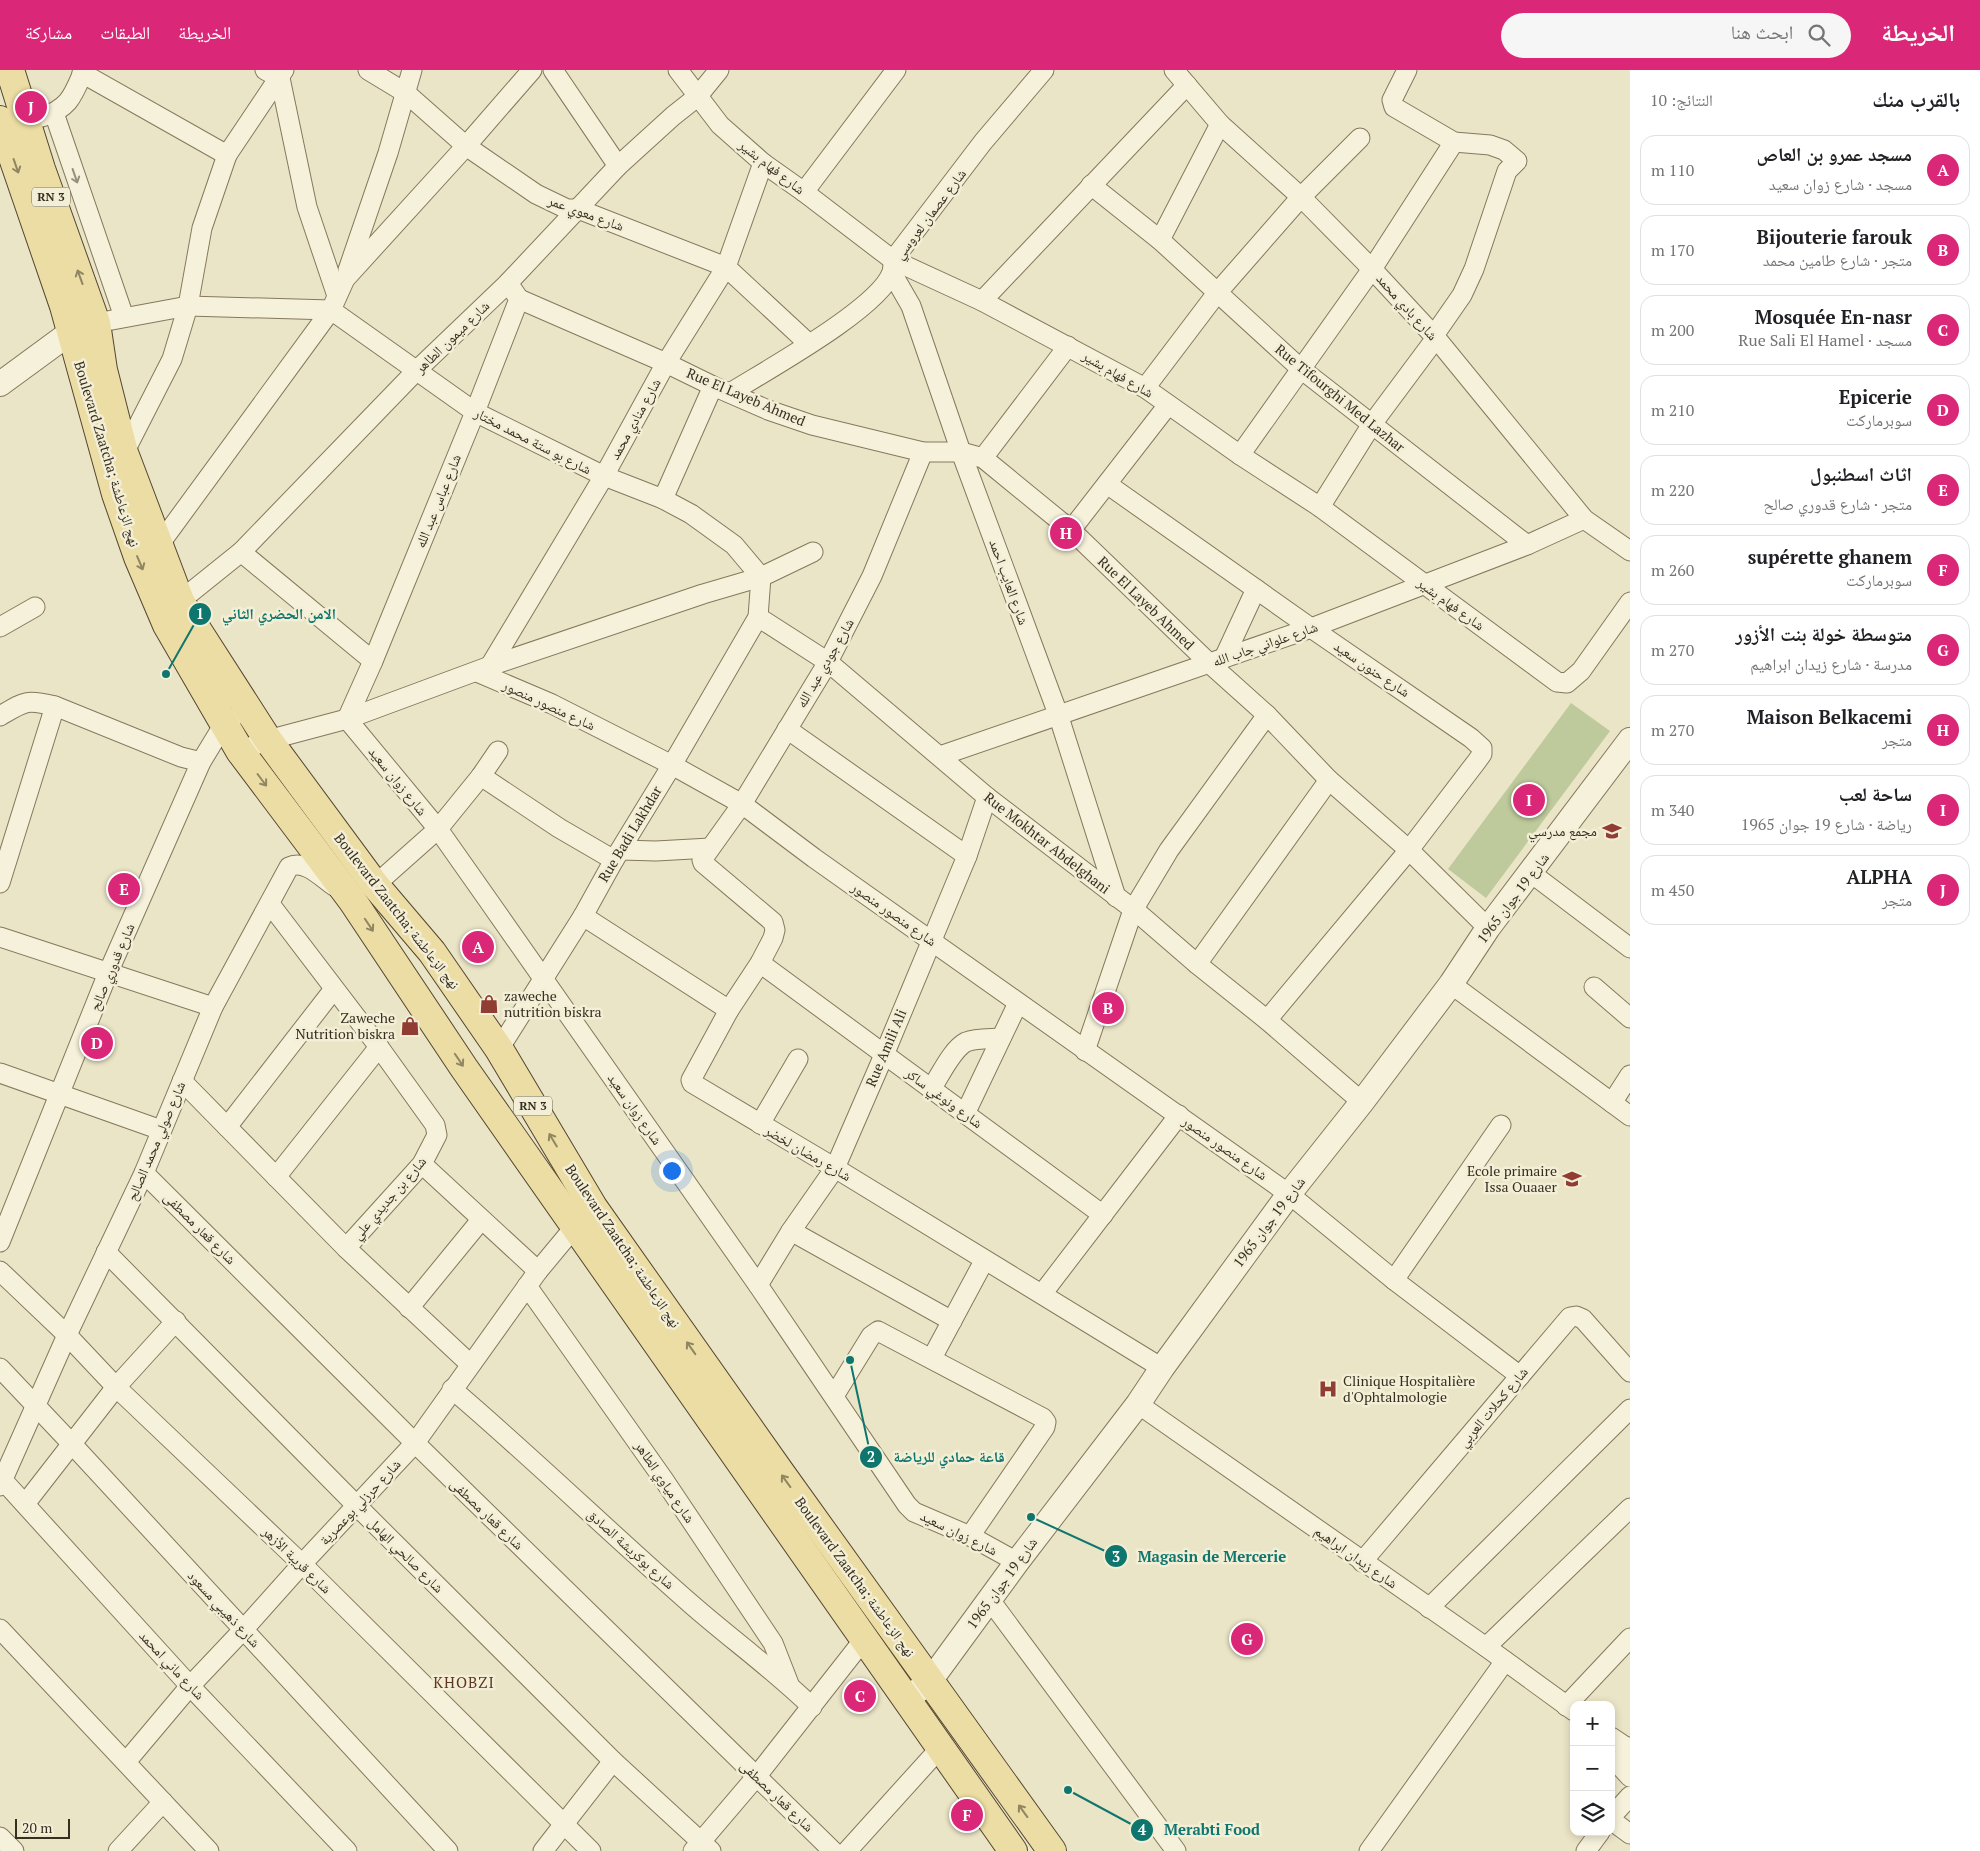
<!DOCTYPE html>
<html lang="ar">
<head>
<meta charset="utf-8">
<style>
	body { margin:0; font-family:"PT Serif","Noto Naskh Arabic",serif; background:#f6f6f6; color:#202124; direction:rtl }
	.controls { position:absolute; right:15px; bottom:15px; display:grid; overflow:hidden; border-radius:10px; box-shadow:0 2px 8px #0003 }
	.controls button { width:45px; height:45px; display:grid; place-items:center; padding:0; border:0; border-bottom:1px solid #e0e0e0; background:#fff; color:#202124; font:25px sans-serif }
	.scale { position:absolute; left:15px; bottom:12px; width:55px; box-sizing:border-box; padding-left:5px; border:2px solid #372e20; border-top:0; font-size:14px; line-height:18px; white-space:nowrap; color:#372e20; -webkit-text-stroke:4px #f3eed6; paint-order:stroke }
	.you { position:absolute; left:671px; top:1100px; width:18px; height:18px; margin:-12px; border:4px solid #fff; border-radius:50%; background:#1a73e8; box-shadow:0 0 0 8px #1a73e833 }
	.badge { display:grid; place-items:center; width:32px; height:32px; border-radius:50%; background:#db2777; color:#fff; font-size:16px; font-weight:700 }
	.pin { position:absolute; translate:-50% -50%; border:2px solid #fff; box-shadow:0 1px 5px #0006 }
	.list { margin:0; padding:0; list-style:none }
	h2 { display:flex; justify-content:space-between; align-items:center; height:65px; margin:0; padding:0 20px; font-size:21px }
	h2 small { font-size:16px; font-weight:400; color:#757577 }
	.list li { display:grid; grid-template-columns:32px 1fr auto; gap:15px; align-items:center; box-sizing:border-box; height:70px; margin:0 10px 10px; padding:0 10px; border:1px solid #e0e0e0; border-radius:15px }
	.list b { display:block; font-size:19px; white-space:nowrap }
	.list p { margin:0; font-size:16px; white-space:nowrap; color:#757577 }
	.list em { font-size:16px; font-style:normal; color:#757577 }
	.icon { flex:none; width:28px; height:28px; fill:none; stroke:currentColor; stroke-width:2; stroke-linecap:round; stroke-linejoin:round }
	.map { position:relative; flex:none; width:1630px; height:1781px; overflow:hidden; direction:ltr }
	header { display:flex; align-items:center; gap:30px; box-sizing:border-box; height:70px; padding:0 25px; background:#db2777; color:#fff }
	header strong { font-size:24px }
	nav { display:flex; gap:28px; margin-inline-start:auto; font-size:18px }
	.search { width:350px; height:45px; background:#f6f6f6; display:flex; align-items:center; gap:12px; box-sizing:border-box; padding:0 18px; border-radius:28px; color:#757577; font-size:19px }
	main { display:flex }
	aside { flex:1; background:#fff }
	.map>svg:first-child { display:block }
</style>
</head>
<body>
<header>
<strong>الخريطة</strong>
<div class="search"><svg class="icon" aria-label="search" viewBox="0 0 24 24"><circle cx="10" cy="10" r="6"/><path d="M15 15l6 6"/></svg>ابحث هنا</div>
<nav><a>الخريطة</a><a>الطبقات</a><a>مشاركة</a></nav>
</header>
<main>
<aside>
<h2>بالقرب منك<small>النتائج: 10</small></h2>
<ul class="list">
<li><span class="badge">A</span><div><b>مسجد عمرو بن العاص</b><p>مسجد · شارع زوان سعيد</p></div><em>110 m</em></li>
<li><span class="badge">B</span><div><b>Bijouterie farouk</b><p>متجر · شارع طامين محمد</p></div><em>170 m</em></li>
<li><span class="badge">C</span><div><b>Mosquée En-nasr</b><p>مسجد · Rue Sali El Hamel</p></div><em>200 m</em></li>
<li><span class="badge">D</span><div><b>Epicerie</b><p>سوبرماركت</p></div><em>210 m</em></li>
<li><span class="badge">E</span><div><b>اثاث اسطنبول</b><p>متجر · شارع قدوري صالح</p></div><em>220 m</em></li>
<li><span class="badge">F</span><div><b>supérette ghanem</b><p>سوبرماركت</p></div><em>260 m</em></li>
<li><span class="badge">G</span><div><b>متوسطة خولة بنت الأزور</b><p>مدرسة · شارع زيدان ابراهيم</p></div><em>270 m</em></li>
<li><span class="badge">H</span><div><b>Maison Belkacemi</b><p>متجر</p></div><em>270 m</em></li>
<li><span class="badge">I</span><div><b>ساحة لعب</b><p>رياضة · شارع 19 جوان 1965</p></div><em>340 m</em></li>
<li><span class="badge">J</span><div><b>ALPHA</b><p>متجر</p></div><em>450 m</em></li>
</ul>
</aside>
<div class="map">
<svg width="1630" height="1781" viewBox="0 0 1630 1781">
	<rect width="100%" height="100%" fill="#ebe5c7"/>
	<polygon fill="#bec99c" points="1571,633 1610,661 1486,828 1448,799"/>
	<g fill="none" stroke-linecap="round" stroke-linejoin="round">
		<g stroke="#85785e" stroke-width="21">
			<g id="minor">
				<polyline points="265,0 280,8 307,137 337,226"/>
				<polyline points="368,0 406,23 466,76 536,124 567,139 578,139 726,197 809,274"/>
				<polyline points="553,0 618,96"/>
				<polyline points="678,0 720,55 763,93 804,122 893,190 982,231 1145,318 1240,385 1320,437 1557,612 1567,613 1581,601 1630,532"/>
				<polyline points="1174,0 1220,54 1301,127 1372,199 1436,268 1584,449 1630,481"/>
				<polyline points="82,3 227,85"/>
				<polyline points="54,43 124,247"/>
				<path d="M42 47C70 38 73 25 84 0"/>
				<polyline points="1091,115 1160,170 1301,299 1527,475"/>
				<polyline points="804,122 896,0"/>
				<polyline points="1160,170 1220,54"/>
				<polyline points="348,200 388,83 412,0"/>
				<polyline points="892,203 911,236 961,382 1058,644 1116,827"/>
				<polyline points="508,213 519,229 475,342 373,591 347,649 438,759 488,830 758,1215 907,1435 914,1442 970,1466 1017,1492"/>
				<polyline points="519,229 666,293 713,316 768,340 812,355 923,382 961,382 983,388 1071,460 1209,593 1267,645 1329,710 1409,780 1488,858"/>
				<polyline points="982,231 1187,15"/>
				<polyline points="96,253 188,236 331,240 475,342 604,406 663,429 691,444 734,475 761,507 758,547 672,695 614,790 583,846 499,979"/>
				<polyline points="1145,318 1217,223 1301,127 1360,68"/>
				<path d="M730 323C765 301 880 238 892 202 893 198 893 194 893 190L983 72 1044 0"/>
				<polyline points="923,382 872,506 828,592 742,734 702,790 703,793 773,852 775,860 773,868 760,893 729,940 691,1010 692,1013 835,1098 1162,1298"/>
				<polyline points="124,383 172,289 188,236 202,158 227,85 284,0"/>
				<polyline points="1240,385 1372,199 1454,72"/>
				<polyline points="983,388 1068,276"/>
				<polyline points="1107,414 1311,558 1471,668 1482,678 1482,684 1477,691 1409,780 1267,950"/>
				<polyline points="663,429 713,316"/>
				<polyline points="1320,437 1372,354 1436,268 1437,261 1462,225 1474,199 1507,101 1517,91 1504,80 1490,75 1454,72 1394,37 1392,30 1407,0"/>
				<polyline points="1071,460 1168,335"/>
				<polyline points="159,475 331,240 345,209 466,76 532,0"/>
				<polyline points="241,482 373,591"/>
				<polyline points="180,531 241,482 417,300 508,213 618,96 673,46 697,27 719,0"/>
				<polyline points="758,547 828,592 987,727 1138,843 1197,894 1267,950 1362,1032"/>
				<polyline points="0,557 35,537"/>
				<polyline points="1224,588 1256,519"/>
				<polyline points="490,596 604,406 666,293 726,197 763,93"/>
				<polyline points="477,602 552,634 672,695 742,734 814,788 1289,1124 1394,1210 1520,1306"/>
				<path d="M0 646C25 631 26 629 55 636L181 687 201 692"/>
				<polyline points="787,659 967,786"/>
				<polyline points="240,681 268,670 347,649 490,596 703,524 761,507 813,482"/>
				<polyline points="940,686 1311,558 1527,475 1584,449"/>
				<polyline points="481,706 559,758 614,790"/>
				<polyline points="621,780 656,781 710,778"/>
				<polyline points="1531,803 1630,878"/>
				<polyline points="0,813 55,636"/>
				<polyline points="375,815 438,759 481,706 498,681"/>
				<polyline points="270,834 379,977 435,1055 437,1065 422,1094 346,1178"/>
				<polyline points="583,846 729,940"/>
				<polyline points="0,867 213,937"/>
				<polyline points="760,893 1103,1145"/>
				<polyline points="1197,894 1329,710"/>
				<polyline points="1451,914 1630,1046"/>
				<polyline points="1594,917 1630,948"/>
				<polyline points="1085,981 1133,840 1169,780 1267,645"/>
				<polyline points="0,1003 161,1060"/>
				<polyline points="182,1011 346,1178 470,1294"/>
				<path d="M931 1019C940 1006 952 979 966 972 977 968 990 969 1001 968"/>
				<polyline points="1612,1033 1630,1005"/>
				<polyline points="965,1044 1018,933"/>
				<polyline points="760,1054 798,989"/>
				<polyline points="227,1057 334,919"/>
				<polyline points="422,1094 538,1201"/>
				<polyline points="144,1103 415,1373 833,1781"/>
				<polyline points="276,1107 379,977"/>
				<polyline points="791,1161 952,1251"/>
				<polyline points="0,1172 108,903 201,692 224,654 232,649"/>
				<polyline points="106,1182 357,1436 613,1691 711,1781"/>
				<polyline points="0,1201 67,1265 116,1317 302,1494 591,1781"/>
				<polyline points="1394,1210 1501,1055"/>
				<polyline points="758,1215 791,1161 835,1098 884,985 967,786 987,727"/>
				<polyline points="527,1216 664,1410 773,1573 789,1614"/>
				<polyline points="1042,1224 1179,1045"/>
				<polyline points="409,1238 481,1150"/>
				<polyline points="932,1288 984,1191"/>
				<polyline points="0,1298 71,1373 448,1781"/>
				<path d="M452 1319C534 1389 611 1464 691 1534 731 1569 774 1600 812 1637"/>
				<polyline points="834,1326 871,1266 878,1261 1043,1348 1046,1352 1045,1357 970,1466"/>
				<polyline points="1138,1334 1486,1577 1574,1641"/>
				<polyline points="0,1407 190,1616 347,1781"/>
				<path d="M0 1416 67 1265 144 1103 213 937 289 797C305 789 322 808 334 816"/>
				<polyline points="25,1434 116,1317 176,1251"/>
				<polyline points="1362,1492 1570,1247 1576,1246 1583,1249 1630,1302"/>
				<polyline points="990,1530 1176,1781"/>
				<polyline points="1429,1538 1630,1339"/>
				<polyline points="0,1559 209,1781"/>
				<polyline points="1486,1577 1630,1438"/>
				<polyline points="1566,1636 1630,1568"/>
				<polyline points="1611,1667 1629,1679"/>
				<polyline points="1630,1677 1620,1691 1620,1696 1630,1707"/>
				<polyline points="126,1692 190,1616 243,1560 302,1494 415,1373 538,1201 582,1148"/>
				<polyline points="1611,1747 1630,1726"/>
				<polyline points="1611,1750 1630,1764"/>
				<polyline points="0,1767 14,1781"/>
				<polyline points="118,1781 163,1732"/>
				<polyline points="543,1781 613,1691"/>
				<polyline points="693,1781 756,1707 865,1568"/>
				<polyline points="847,1781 941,1677"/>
				<polyline points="1369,1781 1505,1591"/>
				<polyline points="1586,1781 1600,1762"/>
			</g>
		</g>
		<g stroke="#85785e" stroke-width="26">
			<g id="tertiary">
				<polyline points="0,314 71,262 88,256"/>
				<polyline points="906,1630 930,1611 1017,1492 1138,1334 1162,1298 1289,1124 1362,1032 1451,914 1488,858 1630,670"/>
			</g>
		</g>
		<g stroke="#544632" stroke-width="30">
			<g id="primary">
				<polyline points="10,0 41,99 96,253 103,300 124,383 180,531 198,561 268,670 375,815 432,882 499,979 593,1137 780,1402 1052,1781"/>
				<polyline points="0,50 64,236 116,424 138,487 167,555 240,681 352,830 464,998 1013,1781"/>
			</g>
		</g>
		<use href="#minor" stroke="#f6f1da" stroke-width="19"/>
		<use href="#tertiary" stroke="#f6f1da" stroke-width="24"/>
		<use href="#primary" stroke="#ebdda3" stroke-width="28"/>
	</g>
	<defs><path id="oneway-shaft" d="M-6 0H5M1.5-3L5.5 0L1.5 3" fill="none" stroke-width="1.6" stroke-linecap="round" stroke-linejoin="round" transform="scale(1.25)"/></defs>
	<g stroke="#918662">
		<use href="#oneway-shaft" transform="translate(16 96) rotate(71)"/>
		<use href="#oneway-shaft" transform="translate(80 207) rotate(-110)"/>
		<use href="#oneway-shaft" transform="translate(140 493) rotate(67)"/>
		<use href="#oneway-shaft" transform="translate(262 710) rotate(53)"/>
		<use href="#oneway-shaft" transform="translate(369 855) rotate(56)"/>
		<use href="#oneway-shaft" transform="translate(459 990) rotate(56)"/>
		<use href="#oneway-shaft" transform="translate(553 1070) rotate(-121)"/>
		<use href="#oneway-shaft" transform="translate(691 1278) rotate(-125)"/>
		<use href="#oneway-shaft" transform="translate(786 1411) rotate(-126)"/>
		<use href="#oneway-shaft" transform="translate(1023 1741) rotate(-126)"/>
	</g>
	<use stroke="#96907d" href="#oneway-shaft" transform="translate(75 106) rotate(71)"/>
	<defs>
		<g id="school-bare" transform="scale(1.5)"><path d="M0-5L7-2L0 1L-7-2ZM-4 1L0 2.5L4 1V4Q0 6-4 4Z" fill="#903d33" stroke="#f3eed6" stroke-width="2.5" paint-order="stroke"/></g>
		<g id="shop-bare" transform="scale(1.5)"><path d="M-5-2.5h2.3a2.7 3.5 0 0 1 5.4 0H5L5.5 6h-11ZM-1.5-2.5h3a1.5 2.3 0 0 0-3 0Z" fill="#903d33" stroke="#f3eed6" stroke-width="2.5" paint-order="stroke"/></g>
		<g id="hospital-bare" transform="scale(1.5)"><path d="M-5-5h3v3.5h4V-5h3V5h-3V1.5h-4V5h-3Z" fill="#903d33" stroke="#f3eed6" stroke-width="2.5" paint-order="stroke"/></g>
	</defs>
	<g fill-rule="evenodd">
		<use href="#school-bare" x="1612" y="761"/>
		<use href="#shop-bare" x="489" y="934"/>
		<use href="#shop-bare" x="410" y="956"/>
		<use href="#school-bare" x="1572" y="1109"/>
		<use href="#hospital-bare" x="1328" y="1319"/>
	</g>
	<g text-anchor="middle" stroke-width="5" stroke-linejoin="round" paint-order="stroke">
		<g fill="#f3eed6" stroke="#6f6857" stroke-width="1">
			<rect x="32" y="117.5" width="38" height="19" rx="4"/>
			<rect x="514" y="1026.5" width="38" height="19" rx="4"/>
		</g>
		<g font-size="12" font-weight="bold" fill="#372e20">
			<text x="51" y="131">RN 3</text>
			<text x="533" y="1040">RN 3</text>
		</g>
		<g font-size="14" fill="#372e20" stroke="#f3eed6">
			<text transform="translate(772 97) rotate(38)" y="5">شارع فهام بشير</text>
			<text transform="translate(586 143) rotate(20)" y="5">شارع معوي عمر</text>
			<text transform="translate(930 144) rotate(-53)" y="5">شارع عصمان لعروسي</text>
			<text transform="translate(1407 237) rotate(48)" y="5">شارع بادي محمد</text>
			<text transform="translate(452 267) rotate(-44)" y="5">شارع ميمون الطاهر</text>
			<text transform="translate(1118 304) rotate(30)" y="5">شارع فهام بشير</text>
			<text transform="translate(746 327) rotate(23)" y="5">Rue El Layeb Ahmed</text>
			<text transform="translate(1340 328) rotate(39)" y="5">Rue Tifourghi Med Lazhar</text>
			<text transform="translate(635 349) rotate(-61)" y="5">شارع منادي محمد</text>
			<text transform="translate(533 371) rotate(27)" y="5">شارع بو ستة محمد مختار</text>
			<text transform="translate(107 384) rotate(73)" y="5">Boulevard Zaatcha; نهج الزعاطشة</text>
			<text transform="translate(438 431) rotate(-68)" y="5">شارع عباس عبد الله</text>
			<text transform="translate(1009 512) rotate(70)" y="5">شارع العايب احمد</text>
			<text transform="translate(1146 533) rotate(44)" y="5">Rue El Layeb Ahmed</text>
			<text transform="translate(1451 534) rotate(36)" y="5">شارع فهام بشير</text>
			<text transform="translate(1265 574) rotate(-19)" y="5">شارع علواني جاب الله</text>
			<text transform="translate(825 593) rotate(-60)" y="5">شارع جودي عبد الله</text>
			<text transform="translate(1372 599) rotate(34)" y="5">شارع حنون سعيد</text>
			<text transform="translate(549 635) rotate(25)" y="5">شارع منصور منصور</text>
			<text transform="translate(398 711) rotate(51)" y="5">شارع زوان سعيد</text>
			<text transform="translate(630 764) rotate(-59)" y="5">Rue Badi Lakhdar</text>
			<text transform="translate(1047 773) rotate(38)" y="5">Rue Mokhtar Abdelghani</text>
			<text transform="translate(1513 828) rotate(-53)" y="5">شارع 19 جوان 1965</text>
			<text transform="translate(397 841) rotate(52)" y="5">Boulevard Zaatcha; نهج الزعاطشة</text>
			<text transform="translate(894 844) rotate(35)" y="5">شارع منصور منصور</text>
			<text transform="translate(112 897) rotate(-67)" y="5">شارع قدوري صالح</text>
			<text transform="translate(886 978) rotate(-67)" y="5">Rue Amili Ali</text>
			<text transform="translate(944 1028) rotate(36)" y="5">شارع ونوغي ساكر</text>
			<text transform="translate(635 1039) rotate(55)" y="5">شارع زوان سعيد</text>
			<text transform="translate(156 1071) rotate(-67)" y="5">شارع صولي محمد الصالح</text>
			<text transform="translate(1225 1078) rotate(35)" y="5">شارع منصور منصور</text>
			<text transform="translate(808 1083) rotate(30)" y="5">شارع رمضان لخضر</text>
			<text transform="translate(389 1128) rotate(-49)" y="5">شارع بن جديدي علي</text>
			<text transform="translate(1269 1152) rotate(-53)" y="5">شارع 19 جوان 1965</text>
			<text transform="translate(200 1158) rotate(45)" y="5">شارع قعار مصطفى</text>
			<text transform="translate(623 1176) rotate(56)" y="5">Boulevard Zaatcha; نهج الزعاطشة</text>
			<text transform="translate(1493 1337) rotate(-50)" y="5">شارع كحلات العربي</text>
			<text transform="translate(665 1412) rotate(56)" y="5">شارع مياوي الطاهر</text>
			<text transform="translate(360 1432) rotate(-47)" y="5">شارع حرزلي بوعصرية</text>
			<text transform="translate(487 1444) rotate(44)" y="5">شارع قعار مصطفى</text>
			<text transform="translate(959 1463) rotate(26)" y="5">شارع زوان سعيد</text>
			<text transform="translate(631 1479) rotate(42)" y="5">شارع بوكريشة الصادق</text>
			<text transform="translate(406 1485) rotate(45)" y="5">شارع صالحي الهامل</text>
			<text transform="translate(1356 1487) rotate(35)" y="5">شارع زيدان ابراهيم</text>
			<text transform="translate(297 1490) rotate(44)" y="5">شارع قريبة الأزهر</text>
			<text transform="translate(855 1507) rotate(54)" y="5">Boulevard Zaatcha; نهج الزعاطشة</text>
			<text transform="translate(1002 1513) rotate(-54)" y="5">شارع 19 جوان 1965</text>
			<text transform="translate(224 1539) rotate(47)" y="5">شارع ذهيبي مسعود</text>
			<text transform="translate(172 1595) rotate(47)" y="5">شارع ماني امحمد</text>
			<text transform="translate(777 1726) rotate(44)" y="5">شارع قعار مصطفى</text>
		</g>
		<g font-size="14" fill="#372e20" stroke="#f3eed6" text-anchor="end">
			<text x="1597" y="766">مجمع مدرسي</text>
			<text x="504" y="931" text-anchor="start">zaweche<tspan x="504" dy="16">nutrition biskra</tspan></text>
			<text x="395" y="953">Zaweche<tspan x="395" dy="16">Nutrition biskra</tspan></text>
			<text x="1557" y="1106">Ecole primaire<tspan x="1557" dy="16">Issa Ouaaer</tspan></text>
			<text x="1343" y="1316" text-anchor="start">Clinique Hospitalière<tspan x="1343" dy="16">d'Ophtalmologie</tspan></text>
		</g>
		<g font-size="15" letter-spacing="1" fill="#603723" stroke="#f3eed6">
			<text x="464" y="1618">KHOBZI</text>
		</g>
	</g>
	<path fill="none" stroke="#0f766e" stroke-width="2" d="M166 604L200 544M850 1290L871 1387M1031 1447L1116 1486M1068 1720L1142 1760"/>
	<g fill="#0f766e" stroke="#f3eed6" stroke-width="2">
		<circle cx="166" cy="604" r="5"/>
		<circle cx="850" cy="1290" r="5"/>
		<circle cx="1031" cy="1447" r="5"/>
		<circle cx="1068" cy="1720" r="5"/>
		<circle cx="200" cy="544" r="12"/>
		<circle cx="871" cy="1387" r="12"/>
		<circle cx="1116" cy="1486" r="12"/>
		<circle cx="1142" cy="1760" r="12"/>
	</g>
	<g font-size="15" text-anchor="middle" font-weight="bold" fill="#fff">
		<text x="200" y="549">1</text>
		<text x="871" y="1392">2</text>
		<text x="1116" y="1492">3</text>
		<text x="1142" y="1765">4</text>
	</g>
	<g font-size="15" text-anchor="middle" font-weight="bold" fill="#0f766e" stroke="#f3eed6" stroke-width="5" stroke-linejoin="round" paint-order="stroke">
		<text x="279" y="549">الامن الحضري الثاني</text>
		<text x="949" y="1392">قاعة حمادي للرياضة</text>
		<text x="1212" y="1492">Magasin de Mercerie</text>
		<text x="1212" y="1765">Merabti Food</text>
	</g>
</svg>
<div class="controls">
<button>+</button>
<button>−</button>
<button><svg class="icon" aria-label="layers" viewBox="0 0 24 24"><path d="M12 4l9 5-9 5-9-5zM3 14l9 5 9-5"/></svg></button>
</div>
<div class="scale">20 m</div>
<div class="you"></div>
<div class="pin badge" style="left:478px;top:877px">A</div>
<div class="pin badge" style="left:1108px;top:938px">B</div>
<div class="pin badge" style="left:860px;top:1626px">C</div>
<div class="pin badge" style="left:97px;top:973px">D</div>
<div class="pin badge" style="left:124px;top:819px">E</div>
<div class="pin badge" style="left:967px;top:1745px">F</div>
<div class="pin badge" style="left:1247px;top:1569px">G</div>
<div class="pin badge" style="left:1066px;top:463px">H</div>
<div class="pin badge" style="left:1529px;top:730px">I</div>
<div class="pin badge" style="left:31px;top:37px">J</div>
</div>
</main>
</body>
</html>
